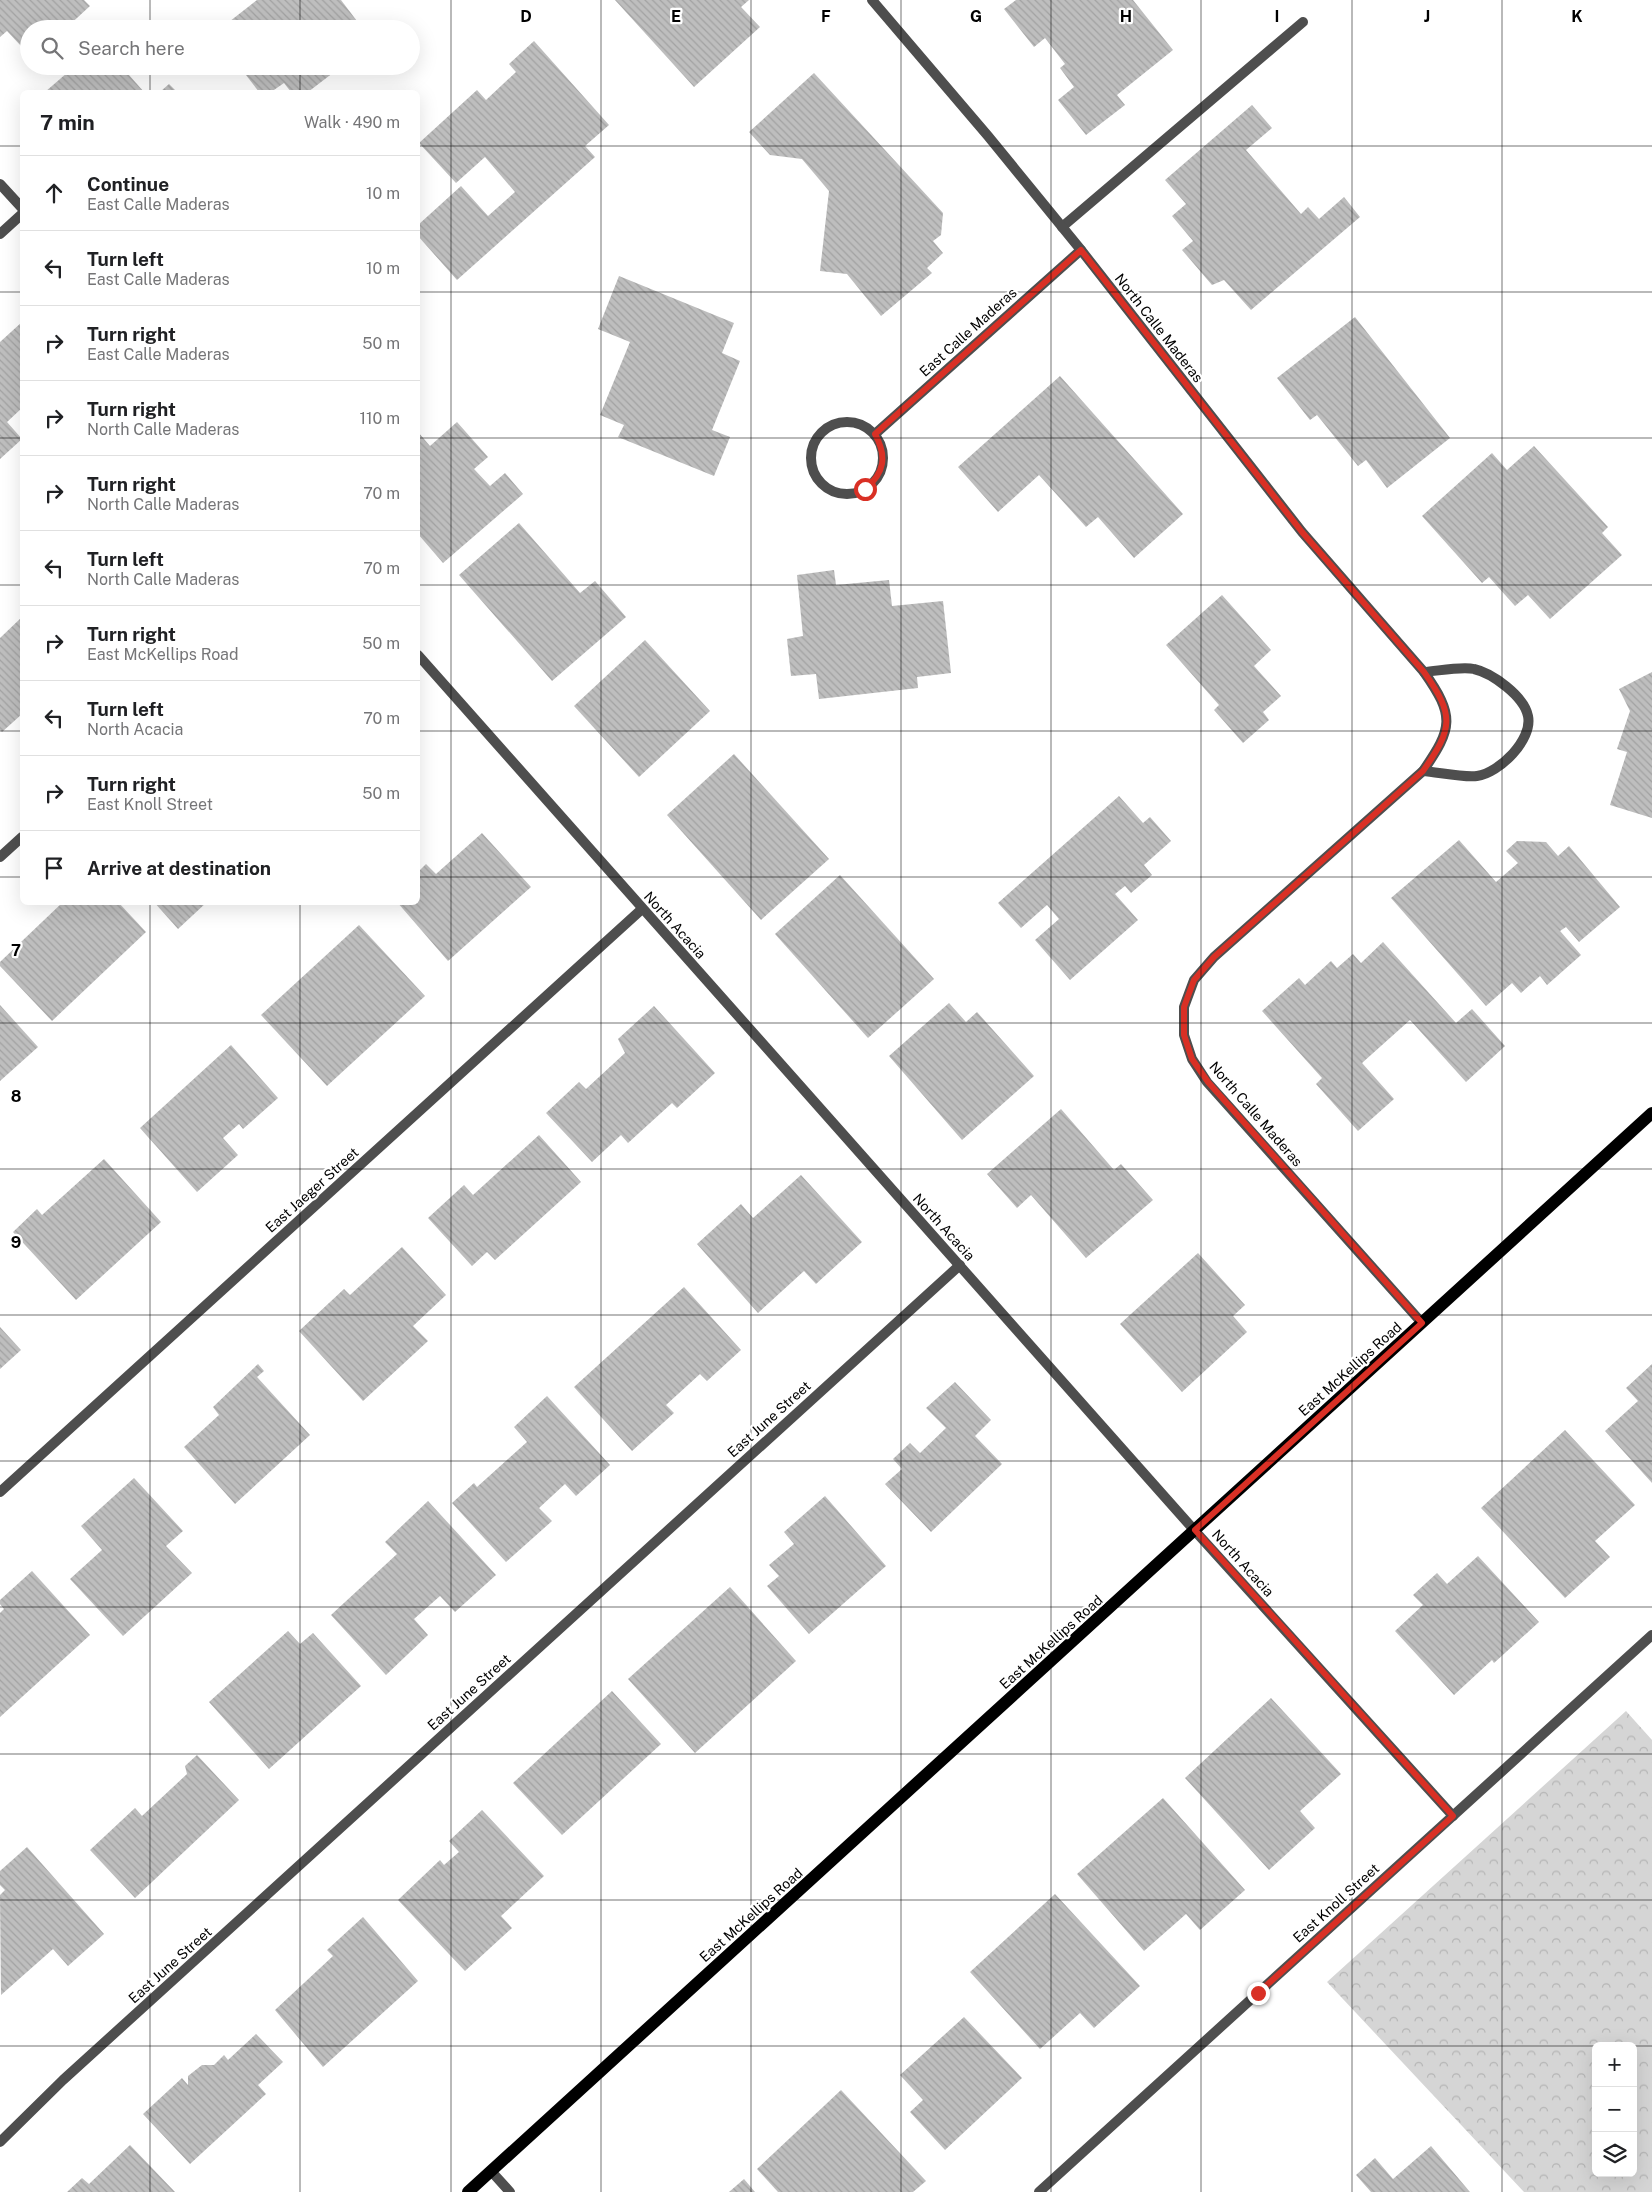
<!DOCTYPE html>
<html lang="en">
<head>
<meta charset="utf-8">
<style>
	body { margin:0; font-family:"Public Sans",sans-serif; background:#f2f2f2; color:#202124 }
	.controls { position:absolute; right:15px; bottom:15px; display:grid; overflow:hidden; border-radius:8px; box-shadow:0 5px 20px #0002 }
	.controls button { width:45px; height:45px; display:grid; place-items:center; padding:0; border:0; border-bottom:1px solid #e0e0e0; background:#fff; color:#202124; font:25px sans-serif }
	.stop { position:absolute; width:15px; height:15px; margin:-11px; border:4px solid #d93025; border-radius:50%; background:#fff }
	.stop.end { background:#d93025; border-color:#fff; box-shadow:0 1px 5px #0008 }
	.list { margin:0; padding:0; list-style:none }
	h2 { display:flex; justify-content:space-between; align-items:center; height:65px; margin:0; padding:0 20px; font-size:21px }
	h2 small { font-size:16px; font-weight:400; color:#757577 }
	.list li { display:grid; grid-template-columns:32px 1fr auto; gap:15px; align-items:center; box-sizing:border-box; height:75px; padding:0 20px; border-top:1px solid #e0e0e0 }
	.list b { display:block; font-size:19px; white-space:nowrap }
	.list p { margin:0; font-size:16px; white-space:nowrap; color:#757577 }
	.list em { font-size:16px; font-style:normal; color:#757577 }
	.icon { flex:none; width:28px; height:28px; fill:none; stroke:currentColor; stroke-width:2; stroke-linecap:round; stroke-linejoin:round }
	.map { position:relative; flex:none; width:1652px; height:2192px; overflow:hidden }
	.search { position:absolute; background:#fff; box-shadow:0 5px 20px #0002; left:20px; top:20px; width:400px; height:55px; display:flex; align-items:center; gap:12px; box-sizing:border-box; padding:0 18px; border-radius:28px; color:#757577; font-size:19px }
	.panel { position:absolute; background:#fff; box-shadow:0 5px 20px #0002; left:20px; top:90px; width:400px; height:815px; border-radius:8px }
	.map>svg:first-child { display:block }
</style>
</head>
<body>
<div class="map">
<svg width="1652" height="2192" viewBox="0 0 1652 2192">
	<defs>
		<pattern id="forest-crowns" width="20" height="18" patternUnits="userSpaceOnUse" patternTransform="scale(1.25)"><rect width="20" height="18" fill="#d5d5d5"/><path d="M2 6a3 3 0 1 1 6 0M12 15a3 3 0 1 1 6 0" fill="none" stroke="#b5b5b5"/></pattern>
		<pattern id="building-back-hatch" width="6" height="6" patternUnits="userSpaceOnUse" patternTransform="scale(1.25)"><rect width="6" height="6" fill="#bebebe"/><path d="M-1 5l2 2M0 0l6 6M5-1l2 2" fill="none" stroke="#a2a2a2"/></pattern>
	</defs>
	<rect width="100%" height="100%" fill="#fff"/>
	<path fill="url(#forest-crowns)" fill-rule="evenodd" d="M1626 1711 1652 1740V2192H1524L1327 1982ZM1596 2046H1633V2173H1596Z"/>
	<g fill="url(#building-back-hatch)">
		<polygon points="0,0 84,0 90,6 65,29 29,29 29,44 26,42 21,46 7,31 0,37"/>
		<polygon points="257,0 341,0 363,29 220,29"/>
		<polygon points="615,0 749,0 741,7 760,27 694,87"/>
		<polygon points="1016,0 1133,0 1173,50 1117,95 1125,105 1086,135 1058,100 1074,87 1060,68 1065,64 1045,38 1034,47 1004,9"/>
		<polygon points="534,41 609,125 585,146 595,157 457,280 418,236 418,225 461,186 488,216 515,192 485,157 456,183 419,143 477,90 486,100 516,72 509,64"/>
		<polygon points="75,66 121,66 144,92 45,92"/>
		<polygon points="239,66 342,66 308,92 291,92 284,83 271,92 259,92"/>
		<polygon points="814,73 943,213 941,235 933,241 943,253 927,268 932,273 881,316 847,274 820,271 829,191 802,159 770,155 749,132"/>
		<polygon points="169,84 177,92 160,92"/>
		<polygon points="1252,105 1272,128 1246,150 1301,214 1308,207 1319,219 1344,197 1360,217 1251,310 1224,280 1212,285 1182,250 1193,241 1172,216 1186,204 1165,180"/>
		<polygon points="619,276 734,323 722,353 740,361 712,430 730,437 714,476 618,437 624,425 600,415 630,342 598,329"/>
		<polygon points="1355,317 1450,438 1387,488 1366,460 1358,466 1317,415 1310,420 1277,378"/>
		<polygon points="22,322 22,408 7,422 22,439 0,459 0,342"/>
		<polygon points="1060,376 1183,514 1134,558 1098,517 1086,527 1039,475 998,512 958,467"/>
		<polygon points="457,422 488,457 474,469 490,486 505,473 523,494 443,563 418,534 418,432 430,446"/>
		<polygon points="1534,446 1608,527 1602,533 1622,555 1550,619 1528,595 1515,606 1489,577 1482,583 1422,516 1492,453 1507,470"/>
		<polygon points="519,523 580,593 595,581 626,617 552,681 459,575"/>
		<polygon points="834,570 836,585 889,580 892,606 943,601 951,673 917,677 918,688 819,699 816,674 791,676 787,639 803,636 797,575"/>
		<polygon points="1222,595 1271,650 1254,666 1281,696 1263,712 1269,720 1243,743 1214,710 1219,705 1166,645"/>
		<polygon points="22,617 22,714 2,732 0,730 0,638"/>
		<polygon points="645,640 710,711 639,777 574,706"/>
		<polygon points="1652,672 1652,818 1610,805 1627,752 1617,749 1630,711 1619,689"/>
		<polygon points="734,754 829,859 761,920 667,815"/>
		<polygon points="1119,796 1143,823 1150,817 1171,841 1144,865 1152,875 1131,893 1125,886 1115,894 1138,920 1070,980 1035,940 1059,919 1047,905 1021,928 998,903"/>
		<polygon points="482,833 531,887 448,961 397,902 418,902 418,872 426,864 436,874"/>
		<polygon points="1459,840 1496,882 1518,863 1506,851 1517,841 1546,842 1558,856 1569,846 1620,907 1579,942 1566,927 1560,931 1581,955 1547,985 1540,976 1521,993 1512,983 1486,1006 1391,898"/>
		<polygon points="840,875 934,979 868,1038 775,934"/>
		<polygon points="63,902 118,902 146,932 52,1021 0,966 0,962"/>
		<polygon points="154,902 207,902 178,929"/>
		<polygon points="359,925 425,996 327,1086 261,1015"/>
		<polygon points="1383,942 1456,1023 1472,1009 1505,1046 1466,1082 1410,1020 1362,1063 1394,1099 1358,1131 1316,1084 1322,1078 1262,1011 1299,978 1305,985 1331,961 1337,968 1353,954 1361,963"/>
		<polygon points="949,1003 966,1022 977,1012 1034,1076 962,1140 889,1056"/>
		<polygon points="0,1005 38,1047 0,1081"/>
		<polygon points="654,1006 715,1073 677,1108 672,1103 628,1143 621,1135 592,1162 546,1113 579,1082 586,1089 625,1053 618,1039"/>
		<polygon points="231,1045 278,1098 243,1129 239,1124 223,1138 238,1155 197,1192 140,1128"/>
		<polygon points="1061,1109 1114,1170 1121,1164 1153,1200 1086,1258 1031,1195 1017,1208 987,1174"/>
		<polygon points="539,1135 581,1182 495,1260 487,1252 472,1266 428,1218 464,1185 473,1195"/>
		<polygon points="104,1159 161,1222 76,1300 13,1232 37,1209 42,1215"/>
		<polygon points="801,1175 862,1242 816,1284 804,1271 758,1313 697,1244 741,1204 753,1218"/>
		<polygon points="402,1247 446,1295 413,1326 428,1341 363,1401 299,1331 344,1289 350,1295"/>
		<polygon points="1198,1253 1245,1305 1233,1316 1247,1332 1182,1392 1120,1324"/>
		<polygon points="684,1287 741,1350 707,1381 700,1374 666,1405 674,1413 632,1451 574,1387"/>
		<polygon points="0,1327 21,1350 0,1369"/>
		<polygon points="258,1364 264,1371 257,1377 310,1435 235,1504 184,1447 219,1415 213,1407"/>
		<polygon points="1652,1364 1652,1483 1605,1431 1638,1401 1626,1388"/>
		<polygon points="955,1382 991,1420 975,1436 1002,1464 931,1532 885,1484 902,1469 893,1459 910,1443 920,1453 946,1428 926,1408"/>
		<polygon points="547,1396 610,1465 576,1496 565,1484 539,1508 552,1521 506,1562 452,1503 474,1483 477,1487 527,1442 514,1427"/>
		<polygon points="1565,1430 1635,1505 1595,1541 1610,1557 1565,1598 1481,1508"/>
		<polygon points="134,1478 183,1531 166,1546 192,1573 123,1636 70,1579 102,1550 81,1526"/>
		<polygon points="825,1496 886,1566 809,1634 767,1586 779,1576 769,1565 794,1544 784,1532"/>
		<polygon points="428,1501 496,1575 455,1612 440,1596 414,1619 428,1635 386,1675 331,1615 397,1554 385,1542"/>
		<polygon points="1478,1556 1539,1622 1494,1663 1492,1660 1454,1695 1395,1631 1423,1605 1413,1595 1437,1573 1447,1584"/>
		<polygon points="32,1571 90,1635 0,1717 0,1613 4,1609 0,1604 0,1600"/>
		<polygon points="730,1587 796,1661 695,1753 628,1679"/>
		<polygon points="288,1631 300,1644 313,1633 361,1686 269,1769 209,1702"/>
		<polygon points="612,1691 661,1744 562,1835 513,1783"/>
		<polygon points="1271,1698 1341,1774 1300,1811 1315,1828 1269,1870 1185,1778"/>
		<polygon points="197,1755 239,1800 135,1898 90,1850 135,1808 142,1816 187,1774 185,1766"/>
		<polygon points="1163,1798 1245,1890 1200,1930 1186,1914 1144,1951 1077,1874"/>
		<polygon points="482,1810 544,1876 501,1916 512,1928 465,1971 398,1900 440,1860 444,1865 459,1852 449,1841"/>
		<polygon points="27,1847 104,1934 68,1966 53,1949 1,1995 0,1895 5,1890 0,1885 0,1871"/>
		<polygon points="1055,1894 1140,1986 1094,2028 1080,2013 1040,2049 970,1972"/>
		<polygon points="363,1917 418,1981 323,2067 275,2010 333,1956 327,1950"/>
		<polygon points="964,2017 1022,2078 945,2150 910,2112 923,2100 900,2075"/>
		<polygon points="256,2034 283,2062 258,2085 266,2094 190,2164 143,2114 182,2078 188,2085 188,2076 202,2065 214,2065 224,2055 228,2060"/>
		<polygon points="841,2090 926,2181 913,2192 778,2192 757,2169"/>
		<polygon points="130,2145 175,2192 67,2192 82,2178 89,2184"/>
		<polygon points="1431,2146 1470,2192 1371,2192 1356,2175 1375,2158 1393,2179"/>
		<polygon points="744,2179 755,2192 729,2192"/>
	</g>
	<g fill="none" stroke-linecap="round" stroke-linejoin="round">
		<polyline stroke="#4e4e4e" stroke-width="10" points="1062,227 1303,22"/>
		<g stroke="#4e4e4e" stroke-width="10">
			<path d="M872 0 988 136 1081 250 1302 532 1424 672C1455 716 1453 728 1423 771L1214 957 1194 980 1184 1007V1035L1192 1059 1207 1082 1422 1323"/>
			<polyline points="0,184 22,208"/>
			<polyline points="0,234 22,214"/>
			<circle cx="847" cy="458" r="36"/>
			<polyline points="875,434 1081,250"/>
			<polyline points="418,655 1195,1531 1453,1816"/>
			<path d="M1423 771C1437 772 1465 778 1477 776 1499 773 1533 740 1528 716 1524 696 1492 673 1474 669 1462 666 1438 671 1424 672"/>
			<polyline points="0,857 22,837"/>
			<polyline points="0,1492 642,909"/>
			<polyline points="0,2142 63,2080 960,1265"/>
			<polyline points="491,2171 510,2192"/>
			<polyline points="1039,2192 1652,1635"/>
		</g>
		<polyline stroke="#000" stroke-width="12" points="468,2192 1652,1113"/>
	</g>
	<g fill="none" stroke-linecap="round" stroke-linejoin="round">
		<path stroke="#d93025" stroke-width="6" d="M865 489C885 473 887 456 875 434L1081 250 1302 532 1424 672C1455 716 1453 728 1423 771L1214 957 1194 980 1184 1007V1035L1192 1059 1208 1082 1422 1323 1195 1530 1453 1816 1258 1993"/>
	</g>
	<path fill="none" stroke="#000" stroke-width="1" stroke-opacity="0.55" d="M150 0V29M300 0V29M451 0V2192M601 0V2192M751 0V2192M901 0V2192M1051 0V2192M1201 0V2192M1352 0V2192M1502 0V2192M150 66V92M300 66V92M0 146H22M418 146H1652M0 292H22M418 292H1652M0 438H22M418 438H1652M0 585H22M418 585H1652M0 731H22M418 731H1652M0 877H22M418 877H1652M150 902V2192M300 902V2192M0 1023H1652M0 1169H1652M0 1315H1652M0 1461H1652M0 1607H1652M0 1754H1652M0 1900H1652M0 2046H1596M1633 2046H1652"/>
	<g text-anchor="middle" stroke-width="4.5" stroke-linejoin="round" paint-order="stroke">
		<g font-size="14" fill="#000" stroke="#fff">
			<text transform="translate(1159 328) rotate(52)" y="5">North Calle Maderas</text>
			<text transform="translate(968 332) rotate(-42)" y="5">East Calle Maderas</text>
			<text transform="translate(675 925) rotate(48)" y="5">North Acacia</text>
			<text transform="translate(1256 1114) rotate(49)" y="5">North Calle Maderas</text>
			<text transform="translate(312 1190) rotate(-42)" y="5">East Jaeger Street</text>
			<text transform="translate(944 1227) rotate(48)" y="5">North Acacia</text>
			<text transform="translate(1350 1369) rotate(-42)" y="5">East McKellips Road</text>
			<text transform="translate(769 1419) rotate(-42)" y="5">East June Street</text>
			<text transform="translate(1243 1563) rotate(48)" y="5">North Acacia</text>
			<text transform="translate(1051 1642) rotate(-42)" y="5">East McKellips Road</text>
			<text transform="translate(469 1692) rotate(-42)" y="5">East June Street</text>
			<text transform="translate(1336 1903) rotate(-42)" y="5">East Knoll Street</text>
			<text transform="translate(751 1915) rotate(-42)" y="5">East McKellips Road</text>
			<text transform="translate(170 1965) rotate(-42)" y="5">East June Street</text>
		</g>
	</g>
	<g font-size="16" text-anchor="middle" font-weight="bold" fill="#000" stroke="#fff" stroke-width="4.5" stroke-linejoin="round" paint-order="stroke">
		<text x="526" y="22">D</text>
		<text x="676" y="22">E</text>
		<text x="826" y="22">F</text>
		<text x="976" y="22">G</text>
		<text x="1126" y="22">H</text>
		<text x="1277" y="22">I</text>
		<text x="1427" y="22">J</text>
		<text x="1577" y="22">K</text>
		<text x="16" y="956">7</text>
		<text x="16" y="1102">8</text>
		<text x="16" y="1248">9</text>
	</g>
</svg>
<div class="controls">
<button>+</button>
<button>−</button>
<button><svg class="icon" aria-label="layers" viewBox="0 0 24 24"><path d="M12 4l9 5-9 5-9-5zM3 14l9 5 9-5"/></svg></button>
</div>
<div class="stop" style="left:865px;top:489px"></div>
<div class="stop end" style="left:1258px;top:1993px"></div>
<div class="search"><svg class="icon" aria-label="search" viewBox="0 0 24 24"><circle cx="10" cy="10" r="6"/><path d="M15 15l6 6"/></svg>Search here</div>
<section class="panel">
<h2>7 min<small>Walk · 490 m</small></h2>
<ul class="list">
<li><svg class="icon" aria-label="ahead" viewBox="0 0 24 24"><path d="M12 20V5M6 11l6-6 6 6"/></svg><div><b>Continue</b><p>East Calle Maderas</p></div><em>10 m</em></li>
<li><svg class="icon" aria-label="left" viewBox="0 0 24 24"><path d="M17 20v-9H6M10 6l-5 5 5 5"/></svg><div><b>Turn left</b><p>East Calle Maderas</p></div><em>10 m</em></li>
<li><svg class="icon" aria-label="right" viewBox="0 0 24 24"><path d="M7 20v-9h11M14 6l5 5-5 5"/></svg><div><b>Turn right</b><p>East Calle Maderas</p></div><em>50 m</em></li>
<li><svg class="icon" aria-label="right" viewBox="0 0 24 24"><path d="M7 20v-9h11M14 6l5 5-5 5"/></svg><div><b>Turn right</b><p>North Calle Maderas</p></div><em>110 m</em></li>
<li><svg class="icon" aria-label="right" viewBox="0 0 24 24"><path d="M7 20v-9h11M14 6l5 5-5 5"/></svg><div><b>Turn right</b><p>North Calle Maderas</p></div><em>70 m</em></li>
<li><svg class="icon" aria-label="left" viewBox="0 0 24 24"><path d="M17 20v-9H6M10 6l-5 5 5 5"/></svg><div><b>Turn left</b><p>North Calle Maderas</p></div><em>70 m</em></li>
<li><svg class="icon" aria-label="right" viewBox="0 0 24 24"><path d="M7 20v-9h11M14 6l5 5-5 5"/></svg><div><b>Turn right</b><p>East McKellips Road</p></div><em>50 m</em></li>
<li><svg class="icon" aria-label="left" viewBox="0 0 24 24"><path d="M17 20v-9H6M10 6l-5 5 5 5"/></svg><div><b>Turn left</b><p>North Acacia</p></div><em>70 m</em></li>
<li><svg class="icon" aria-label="right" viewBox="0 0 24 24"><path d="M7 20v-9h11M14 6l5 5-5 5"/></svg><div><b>Turn right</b><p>East Knoll Street</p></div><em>50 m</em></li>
<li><svg class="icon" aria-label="arrive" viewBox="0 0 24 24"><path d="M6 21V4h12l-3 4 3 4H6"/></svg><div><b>Arrive at destination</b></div></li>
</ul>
</section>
</div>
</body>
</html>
